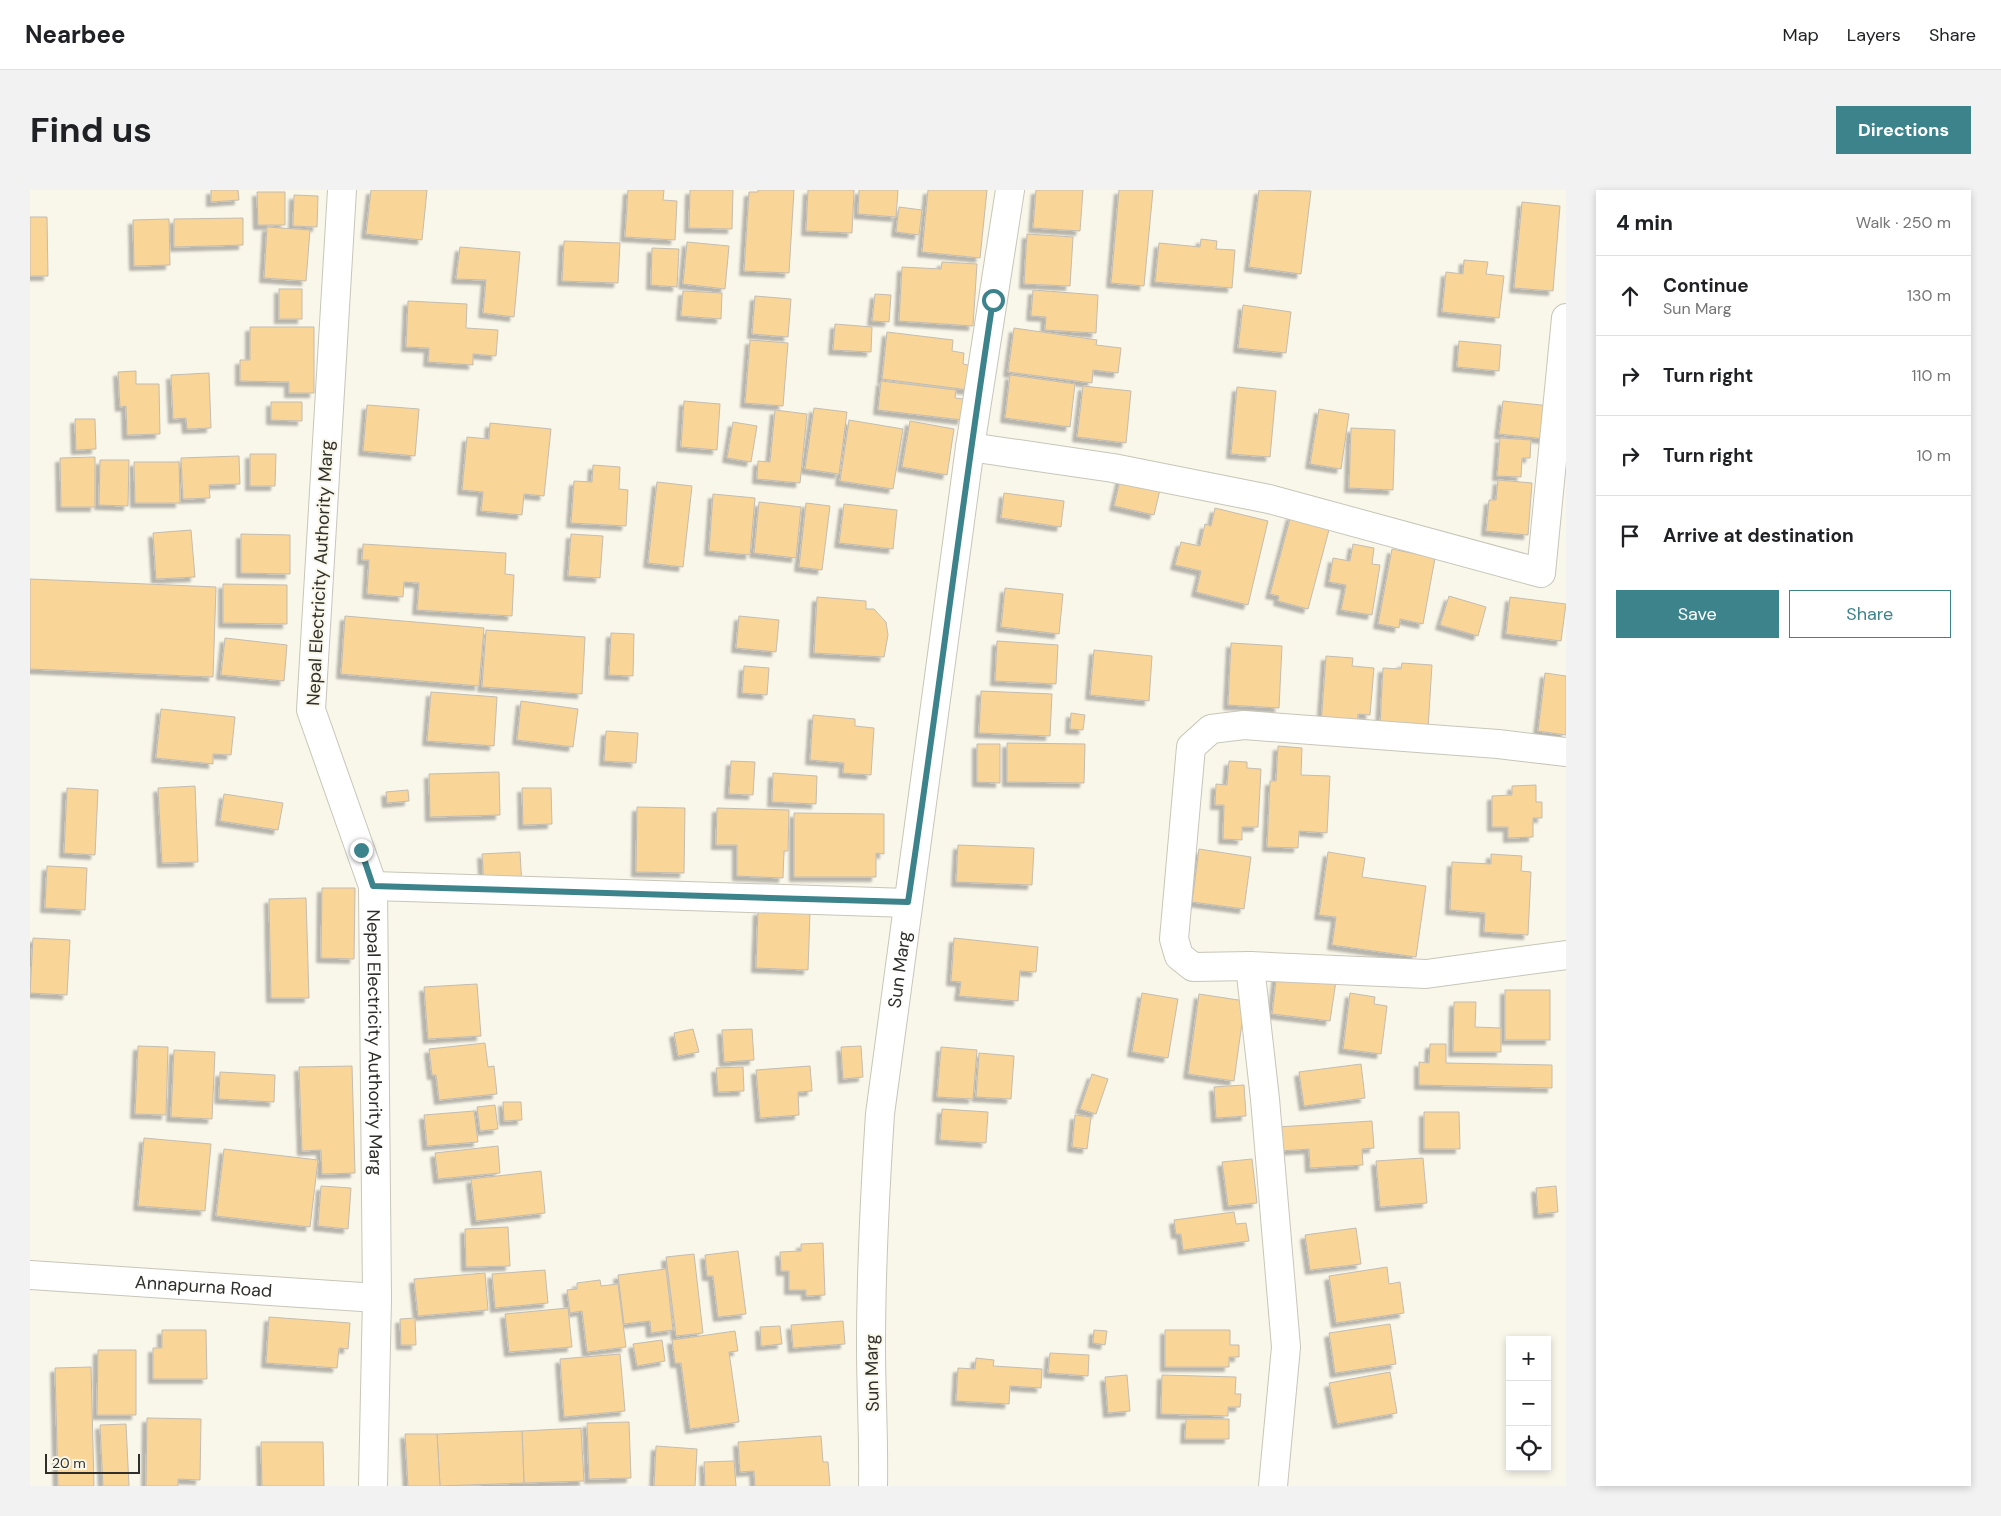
<!DOCTYPE html>
<html lang="en">
<head>
<meta charset="utf-8">
<style>
	body { margin:0; font-family:"DM Sans",sans-serif; background:#f2f2f2; color:#202124 }
	.controls { position:absolute; right:15px; bottom:15px; display:grid; overflow:hidden; border-radius:0px; box-shadow:0 2px 8px #0003 }
	.controls button { width:45px; height:45px; display:grid; place-items:center; padding:0; border:0; border-bottom:1px solid #e0e0e0; background:#fff; color:#202124; font:25px sans-serif }
	.scale { position:absolute; left:15px; bottom:12px; width:95px; box-sizing:border-box; padding-left:5px; border:2px solid #302f2a; border-top:0; font-size:14px; line-height:18px; white-space:nowrap; color:#302f2a; -webkit-text-stroke:4px #f9f6ea; paint-order:stroke }
	.stop { position:absolute; width:15px; height:15px; margin:-11px; border:4px solid #3c838c; border-radius:50%; background:#fff }
	.stop.end { background:#3c838c; border-color:#fff; box-shadow:0 1px 5px #0008 }
	.list { margin:0; padding:0; list-style:none }
	h2 { display:flex; justify-content:space-between; align-items:center; height:65px; margin:0; padding:0 20px; font-size:21px }
	h2 small { font-size:16px; font-weight:400; color:#757577 }
	.list li { display:grid; grid-template-columns:32px 1fr auto; gap:15px; align-items:center; box-sizing:border-box; height:80px; padding:0 20px; border-top:1px solid #e0e0e0 }
	.list b { display:block; font-size:19px; white-space:nowrap }
	.list p { margin:0; font-size:16px; white-space:nowrap; color:#757577 }
	.list em { font-size:16px; font-style:normal; color:#757577 }
	.actions { display:flex; gap:10px; padding:15px 20px }
	.actions a { flex:1; padding:11px 0; border:1px solid #3c838c; border-radius:0px; text-align:center; font-size:18px; color:#3c838c }
	.actions .main { background:#3c838c; color:#fff }
	.icon { flex:none; width:28px; height:28px; fill:none; stroke:currentColor; stroke-width:2; stroke-linecap:round; stroke-linejoin:round }
	.map { position:relative; flex:none; width:1536px; height:1296px; overflow:hidden; border-radius:0px }
	header { display:flex; align-items:center; gap:30px; box-sizing:border-box; height:70px; padding:0 25px; background:#fff; border-bottom:1px solid #e0e0e0 }
	header strong { font-size:24px }
	nav { display:flex; gap:28px; margin-inline-start:auto; font-size:18px }
	.intro { display:flex; align-items:center; justify-content:space-between; box-sizing:border-box; height:120px; padding:0 30px }
	h1 { margin:0; font-size:35px }
	.button { padding:12px 22px; border-radius:0px; background:#3c838c; color:#fff; font-size:18px; font-weight:700 }
	main { display:flex; gap:30px; padding:0 30px }
	aside { flex:1; background:#fff; border-radius:0px; box-shadow:0 2px 8px #0003 }
	.map>svg:first-child { display:block }
</style>
</head>
<body>
<header>
<strong>Nearbee</strong>
<nav><a>Map</a><a>Layers</a><a>Share</a></nav>
</header>
<div class="intro"><h1>Find us</h1><a class="button">Directions</a></div>
<main>
<div class="map">
<svg width="1536" height="1296" viewBox="0 0 1536 1296">
	<defs>
		<filter id="shadow"><feDropShadow dx="-4.5" dy="4.5" stdDeviation="1" flood-color="#0004"/></filter>
	</defs>
	<rect width="100%" height="100%" fill="#f9f6ea"/>
	<g fill="#f9d598" stroke="#c3bcb1" filter="url(#shadow)">
		<polygon points="181,0 208,0 209,10 181,12"/>
		<polygon points="341,0 397,0 392,50 336,44"/>
		<polygon points="598,0 634,0 633,10 647,11 645,50 595,47"/>
		<polygon points="660,0 703,0 702,39 659,38"/>
		<polygon points="728,0 764,0 759,83 714,81 719,2 728,2"/>
		<polygon points="778,0 824,0 822,43 776,41"/>
		<polygon points="829,0 868,0 866,27 828,24"/>
		<polygon points="898,0 957,0 950,68 892,62"/>
		<polygon points="1006,0 1053,0 1050,41 1003,38"/>
		<polygon points="1089,0 1123,0 1114,96 1081,93"/>
		<polygon points="1229,0 1281,1 1271,84 1219,77"/>
		<polygon points="227,2 255,2 255,35 228,35"/>
		<polygon points="264,5 288,6 287,37 263,36"/>
		<polygon points="1492,12 1530,16 1523,101 1484,98"/>
		<polygon points="869,17 892,20 889,45 866,42"/>
		<polygon points="0,27 17,27 18,86 0,86"/>
		<polygon points="213,28 213,55 144,57 144,29"/>
		<polygon points="139,29 140,75 104,76 103,30"/>
		<polygon points="237,37 280,40 276,91 234,88"/>
		<polygon points="997,44 1043,47 1040,96 994,94"/>
		<polygon points="1171,49 1187,51 1186,59 1205,60 1202,98 1125,92 1129,53 1170,57"/>
		<polygon points="534,51 590,53 588,93 532,91"/>
		<polygon points="657,52 699,56 695,99 653,94"/>
		<polygon points="430,57 490,62 484,127 453,123 456,90 426,89"/>
		<polygon points="622,58 649,59 647,97 621,95"/>
		<polygon points="1434,70 1458,72 1456,84 1474,86 1469,128 1412,122 1416,82 1433,84"/>
		<polygon points="912,72 947,74 943,136 869,131 872,77 911,79"/>
		<rect x="249" y="99" width="23" height="30"/>
		<polygon points="1003,100 1068,105 1066,143 1015,140 1016,127 1001,126"/>
		<polygon points="653,101 692,103 691,129 651,126"/>
		<polygon points="845,104 861,105 859,132 842,131"/>
		<polygon points="725,106 761,109 758,147 722,144"/>
		<polygon points="378,111 437,114 436,138 468,140 466,166 443,164 443,175 398,172 399,158 376,157"/>
		<polygon points="1213,115 1261,122 1256,163 1208,158"/>
		<polygon points="805,134 842,137 841,162 803,160"/>
		<polygon points="220,137 284,137 284,203 259,203 259,192 210,191 210,170 220,170"/>
		<polygon points="984,138 1067,150 1066,155 1091,158 1088,183 1063,180 1062,193 978,182"/>
		<polygon points="857,142 923,150 922,161 934,163 933,174 942,176 939,200 852,189"/>
		<polygon points="720,150 758,153 753,216 715,213"/>
		<polygon points="1429,151 1471,155 1469,181 1427,177"/>
		<polygon points="106,181 106,194 129,194 130,244 97,245 96,216 90,217 88,182"/>
		<polygon points="179,183 181,238 157,239 156,228 143,229 141,185"/>
		<polygon points="980,185 1045,194 1040,237 975,228"/>
		<polygon points="851,191 926,200 925,208 934,209 932,230 848,220"/>
		<polygon points="1053,196 1101,201 1096,253 1047,247"/>
		<polygon points="1207,197 1246,201 1240,267 1201,264"/>
		<polygon points="654,211 690,214 687,260 651,257"/>
		<polygon points="1473,211 1520,216 1516,249 1469,244"/>
		<polygon points="241,212 272,212 272,231 241,230"/>
		<polygon points="337,215 389,219 385,266 333,261"/>
		<polygon points="784,218 817,222 809,284 775,279"/>
		<polygon points="1289,219 1319,224 1311,279 1280,274"/>
		<polygon points="745,220 777,224 770,293 727,289 728,271 740,272"/>
		<polygon points="45,229 65,229 66,259 46,260"/>
		<polygon points="819,230 873,239 863,299 810,291"/>
		<polygon points="880,231 924,239 917,285 872,277"/>
		<polygon points="703,232 727,236 721,272 697,268"/>
		<polygon points="460,233 521,239 514,306 494,304 492,325 451,321 453,302 432,300 437,247 459,249"/>
		<polygon points="1321,238 1365,240 1363,300 1319,298"/>
		<polygon points="1470,248 1501,250 1500,268 1492,268 1491,287 1467,286"/>
		<polygon points="220,264 246,264 245,296 220,296"/>
		<polygon points="209,266 210,294 179,295 180,308 153,309 151,268"/>
		<polygon points="65,267 65,317 31,317 30,268"/>
		<polygon points="70,270 99,270 98,316 69,315"/>
		<polygon points="104,272 149,272 150,313 105,313"/>
		<polygon points="563,275 590,277 589,299 598,300 596,336 541,333 544,291 562,292"/>
		<polygon points="1092,282 1132,291 1124,325 1084,316"/>
		<polygon points="1468,290 1502,293 1498,345 1456,341 1459,310 1466,310"/>
		<polygon points="627,292 662,296 653,377 618,373"/>
		<polygon points="974,303 1034,311 1031,337 971,328"/>
		<polygon points="683,304 725,308 720,365 679,361"/>
		<polygon points="729,312 771,317 766,368 724,363"/>
		<polygon points="776,313 800,316 792,380 769,377"/>
		<polygon points="814,314 867,320 863,359 809,353"/>
		<polygon points="1185,318 1238,331 1218,415 1166,402 1171,381 1145,375 1151,352 1170,356 1175,334 1181,336"/>
		<polygon points="1261,325 1300,336 1278,419 1248,411 1249,406 1240,404"/>
		<polygon points="161,340 165,387 126,389 123,343"/>
		<polygon points="211,344 260,345 260,384 211,383"/>
		<polygon points="541,344 573,346 570,388 538,386"/>
		<polygon points="333,354 476,363 475,384 484,385 482,426 387,420 389,393 374,392 373,407 337,404 339,370 332,370"/>
		<polygon points="1323,354 1344,358 1342,374 1350,375 1342,425 1311,420 1316,395 1299,392 1303,368 1320,371"/>
		<polygon points="1362,359 1405,368 1393,434 1370,429 1369,438 1348,434"/>
		<polygon points="0,389 186,397 183,487 0,479"/>
		<polygon points="193,394 257,395 257,434 193,433"/>
		<polygon points="975,398 1033,404 1029,444 971,437"/>
		<polygon points="1419,406 1456,417 1448,446 1410,435"/>
		<polygon points="787,407 836,411 836,419 844,419 856,432 858,445 854,467 784,463"/>
		<polygon points="1480,407 1536,414 1531,451 1476,444"/>
		<polygon points="315,426 454,438 449,496 311,484"/>
		<polygon points="709,426 749,430 746,462 706,458"/>
		<polygon points="456,440 555,447 552,504 452,497"/>
		<polygon points="581,443 604,444 603,486 579,485"/>
		<polygon points="195,448 257,455 254,491 191,485"/>
		<polygon points="967,451 1028,455 1026,494 965,491"/>
		<polygon points="1201,453 1252,456 1249,518 1198,515"/>
		<polygon points="1064,460 1122,466 1119,511 1060,505"/>
		<polygon points="1296,466 1323,468 1322,476 1344,478 1340,525 1328,524 1327,538 1291,535"/>
		<polygon points="1372,473 1402,475 1398,539 1350,536 1353,478 1371,479"/>
		<polygon points="714,476 739,478 737,505 712,503"/>
		<polygon points="1515,483 1536,486 1536,545 1508,541"/>
		<polygon points="951,501 1022,504 1020,546 949,543"/>
		<polygon points="401,502 467,507 464,556 397,551"/>
		<polygon points="491,511 548,519 543,557 487,550"/>
		<polygon points="131,519 205,527 201,565 183,564 183,574 126,568"/>
		<polygon points="1041,523 1055,525 1053,540 1040,539"/>
		<polygon points="783,525 825,529 825,536 844,538 841,585 813,583 814,573 780,570"/>
		<polygon points="576,541 608,543 606,573 574,571"/>
		<polygon points="977,553 1055,554 1054,593 977,592"/>
		<polygon points="947,554 970,554 970,593 947,592"/>
		<polygon points="1248,556 1272,558 1271,585 1300,586 1297,643 1269,641 1268,658 1237,657 1240,591 1246,591"/>
		<polygon points="701,571 725,572 723,605 699,604"/>
		<polygon points="1199,571 1217,572 1217,578 1231,579 1228,637 1212,637 1212,650 1193,649 1194,615 1185,615 1186,594 1197,595"/>
		<polygon points="469,582 470,625 400,627 399,584"/>
		<polygon points="743,583 787,586 786,614 742,612"/>
		<polygon points="1506,595 1506,612 1512,612 1512,628 1503,628 1503,647 1478,648 1478,637 1462,637 1462,606 1482,605 1482,596"/>
		<polygon points="165,596 168,672 132,673 128,598"/>
		<polygon points="37,598 68,600 65,665 34,663"/>
		<polygon points="492,598 521,598 522,634 493,635"/>
		<polygon points="378,600 379,611 357,613 356,602"/>
		<polygon points="194,604 253,613 248,640 190,631"/>
		<polygon points="607,617 655,618 654,683 606,682"/>
		<polygon points="687,618 759,620 758,661 754,661 753,688 707,686 707,655 686,655"/>
		<polygon points="764,623 854,624 854,664 846,663 846,687 764,687"/>
		<polygon points="928,655 1004,658 1002,695 926,692"/>
		<polygon points="1169,659 1221,667 1214,719 1162,712"/>
		<polygon points="490,662 492,697 454,694 452,664"/>
		<polygon points="1298,662 1335,668 1332,687 1396,696 1386,767 1302,755 1306,727 1289,725"/>
		<polygon points="1461,664 1492,666 1491,681 1501,682 1498,745 1454,742 1455,723 1420,720 1422,672 1461,674"/>
		<polygon points="17,676 57,678 55,720 15,718"/>
		<polygon points="292,698 325,698 324,769 291,768"/>
		<polygon points="276,708 279,808 241,808 239,709"/>
		<polygon points="728,721 780,722 778,780 726,778"/>
		<polygon points="3,748 40,750 37,805 0,803"/>
		<polygon points="924,748 1008,757 1006,782 990,781 988,811 929,806 931,792 921,791"/>
		<polygon points="1247,783 1306,791 1300,831 1242,824"/>
		<polygon points="447,794 451,846 398,849 394,797"/>
		<rect x="1475" y="800" width="45" height="50"/>
		<polygon points="1112,803 1148,809 1138,868 1102,862"/>
		<polygon points="1320,803 1345,807 1344,814 1357,816 1351,864 1313,859"/>
		<polygon points="1169,804 1215,811 1204,891 1158,884"/>
		<polygon points="1424,812 1446,812 1445,837 1471,838 1471,862 1423,862"/>
		<polygon points="663,839 669,862 648,866 644,843"/>
		<polygon points="722,839 724,870 694,872 692,840"/>
		<polygon points="455,853 458,877 464,876 467,904 409,910 406,885 402,885 399,859"/>
		<polygon points="1400,854 1416,854 1416,873 1522,875 1522,898 1389,895 1389,872 1399,873"/>
		<polygon points="108,856 138,857 136,925 105,924"/>
		<polygon points="831,856 833,887 813,889 811,857"/>
		<polygon points="911,857 947,860 943,909 907,907"/>
		<polygon points="144,860 185,862 182,929 141,927"/>
		<polygon points="949,863 984,866 981,909 946,907"/>
		<polygon points="1331,874 1335,908 1274,916 1269,882"/>
		<polygon points="322,876 325,983 292,984 291,960 272,961 269,877"/>
		<polygon points="780,876 782,901 768,902 769,925 730,928 726,880"/>
		<polygon points="713,877 714,901 688,902 686,878"/>
		<polygon points="190,882 245,885 244,912 189,909"/>
		<polygon points="1062,884 1078,889 1066,924 1050,919"/>
		<polygon points="1214,895 1216,926 1186,928 1184,897"/>
		<polygon points="473,912 491,912 492,930 474,931"/>
		<polygon points="465,915 468,939 450,941 447,917"/>
		<polygon points="912,919 958,922 956,953 910,950"/>
		<polygon points="444,921 448,952 397,956 394,925"/>
		<polygon points="1394,922 1429,922 1430,959 1394,959"/>
		<polygon points="1045,925 1061,927 1057,959 1042,957"/>
		<polygon points="1342,931 1344,958 1332,959 1333,975 1280,978 1279,959 1249,961 1248,937"/>
		<polygon points="114,948 181,954 175,1021 108,1016"/>
		<polygon points="468,956 470,983 408,989 405,963"/>
		<polygon points="194,959 288,970 280,1037 186,1026"/>
		<polygon points="1393,968 1397,1013 1350,1017 1346,971"/>
		<polygon points="1222,969 1227,1013 1198,1016 1192,972"/>
		<polygon points="511,981 515,1023 446,1031 441,989"/>
		<polygon points="291,996 321,998 318,1039 288,1036"/>
		<polygon points="1526,996 1528,1022 1508,1024 1506,998"/>
		<polygon points="1204,1022 1206,1034 1216,1033 1219,1051 1153,1060 1151,1044 1146,1044 1144,1030"/>
		<polygon points="478,1037 480,1076 436,1077 435,1039"/>
		<polygon points="1326,1038 1331,1074 1280,1080 1275,1045"/>
		<polygon points="793,1053 795,1105 776,1106 776,1100 759,1100 759,1081 751,1081 750,1062 771,1061 771,1054"/>
		<polygon points="708,1061 716,1124 688,1127 683,1086 677,1086 675,1065"/>
		<polygon points="664,1064 673,1143 646,1146 636,1067"/>
		<polygon points="1357,1077 1359,1094 1370,1092 1374,1123 1306,1133 1299,1086"/>
		<polygon points="636,1079 643,1140 621,1143 620,1131 594,1134 588,1085"/>
		<polygon points="515,1080 518,1113 465,1118 462,1084"/>
		<polygon points="455,1083 458,1120 388,1126 384,1089"/>
		<polygon points="570,1090 571,1096 588,1094 596,1157 557,1162 552,1121 540,1123 537,1100 547,1099 547,1093"/>
		<polygon points="538,1118 542,1157 479,1162 475,1124"/>
		<polygon points="239,1127 320,1133 318,1159 309,1158 307,1178 236,1173"/>
		<polygon points="385,1128 386,1155 371,1155 370,1129"/>
		<polygon points="813,1131 815,1154 763,1158 761,1135"/>
		<polygon points="1360,1134 1366,1174 1305,1183 1299,1143"/>
		<polygon points="750,1136 752,1154 731,1156 730,1137"/>
		<polygon points="132,1140 176,1140 177,1189 123,1189 123,1158 132,1158"/>
		<polygon points="1064,1140 1077,1141 1075,1155 1063,1153"/>
		<polygon points="1135,1140 1200,1140 1200,1155 1209,1155 1209,1167 1199,1167 1199,1177 1135,1177"/>
		<polygon points="705,1141 708,1161 699,1162 709,1232 660,1239 651,1173 645,1173 642,1150"/>
		<polygon points="632,1150 635,1171 607,1176 603,1154"/>
		<polygon points="68,1160 106,1160 106,1225 67,1225"/>
		<polygon points="1020,1163 1059,1165 1058,1186 1018,1183"/>
		<polygon points="590,1164 595,1221 534,1227 530,1169"/>
		<polygon points="946,1168 964,1170 963,1176 1012,1179 1011,1198 980,1196 979,1214 926,1211 928,1178 945,1179"/>
		<polygon points="61,1177 64,1296 28,1296 25,1178"/>
		<polygon points="1360,1182 1367,1223 1307,1234 1299,1193"/>
		<polygon points="1097,1185 1100,1221 1078,1223 1075,1187"/>
		<polygon points="1132,1185 1206,1187 1205,1204 1211,1204 1210,1217 1198,1217 1198,1226 1131,1224"/>
		<polygon points="117,1228 171,1229 170,1290 148,1289 148,1296 116,1296"/>
		<polygon points="1156,1229 1199,1229 1199,1249 1155,1249"/>
		<polygon points="599,1232 601,1288 559,1289 557,1233"/>
		<polygon points="96,1234 99,1296 73,1296 70,1235"/>
		<polygon points="551,1238 554,1291 494,1293 492,1241"/>
		<polygon points="492,1241 494,1293 410,1296 407,1244"/>
		<polygon points="375,1244 407,1244 410,1296 378,1296"/>
		<polygon points="791,1246 793,1272 798,1272 800,1296 725,1296 724,1281 710,1282 708,1252"/>
		<polygon points="231,1252 293,1252 294,1296 232,1296"/>
		<polygon points="626,1256 667,1259 665,1296 624,1296"/>
		<polygon points="704,1271 706,1296 675,1296 674,1272"/>
	</g>
	<g fill="none" stroke-linecap="round" stroke-linejoin="round">
		<g stroke="#c8c5b9" stroke-width="30">
			<g id="minor">
				<path id="s1" d="M312 0 281 520 343 696 347 1108 343 1296"/>
				<polyline points="940,257 1083,278 1239,309 1511,383 1536,128"/>
				<polyline points="1536,562 1468,554 1214,535 1181,539 1161,557 1144,749 1149,766 1163,777 1220,776 1396,784 1536,765"/>
				<polyline points="343,696 878,713"/>
				<polyline points="1220,776 1235,909 1256,1157 1243,1296"/>
				<path id="s2" d="M0 1085 347 1108"/>
				<path id="s3" d="M843 1296C844 1249 841 1203 841 1156 841 1078 845 1001 850 924L940 257 980 0"/>
			</g>
		</g>
		<use href="#minor" stroke="#fff" stroke-width="28"/>
	</g>
	<g fill="none" stroke-linecap="round" stroke-linejoin="round">
		<path stroke="#3c838c" stroke-width="6" d="M331 660 343 696 878 712C908 512 932 311 963 110"/>
	</g>
	<g text-anchor="middle" stroke-width="4" stroke-linejoin="round" paint-order="stroke">
		<g font-size="18" fill="#302f2a" stroke="#f9f6ea">
			<text transform="translate(290 383) rotate(-87)" y="6">Nepal Electricity Authority Marg</text>
			<text dy="6" stroke="none"><textPath href="#s3" startOffset="518">Sun Marg</textPath></text>
			<text dy="6" stroke="none"><textPath href="#s1" startOffset="864">Nepal Electricity Authority Marg</textPath></text>
			<text dy="6" stroke="none"><textPath href="#s2" startOffset="174">Annapurna Road</textPath></text>
			<text transform="translate(842 1183) rotate(-91)" y="6">Sun Marg</text>
		</g>
	</g>
</svg>
<div class="controls">
<button>+</button>
<button>−</button>
<button><svg class="icon" aria-label="locate" viewBox="0 0 24 24"><circle cx="12" cy="12" r="6"/><path d="M12 2v4M12 18v4M2 12h4M18 12h4"/></svg></button>
</div>
<div class="scale">20 m</div>
<div class="stop" style="left:963px;top:110px"></div>
<div class="stop end" style="left:331px;top:660px"></div>
</div>
<aside>
<h2>4 min<small>Walk · 250 m</small></h2>
<ul class="list">
<li><svg class="icon" aria-label="ahead" viewBox="0 0 24 24"><path d="M12 20V5M6 11l6-6 6 6"/></svg><div><b>Continue</b><p>Sun Marg</p></div><em>130 m</em></li>
<li><svg class="icon" aria-label="right" viewBox="0 0 24 24"><path d="M7 20v-9h11M14 6l5 5-5 5"/></svg><div><b>Turn right</b></div><em>110 m</em></li>
<li><svg class="icon" aria-label="right" viewBox="0 0 24 24"><path d="M7 20v-9h11M14 6l5 5-5 5"/></svg><div><b>Turn right</b></div><em>10 m</em></li>
<li><svg class="icon" aria-label="arrive" viewBox="0 0 24 24"><path d="M6 21V4h12l-3 4 3 4H6"/></svg><div><b>Arrive at destination</b></div></li>
</ul>
<div class="actions"><a class="main">Save</a><a>Share</a></div>
</aside>
</main>
</body>
</html>
